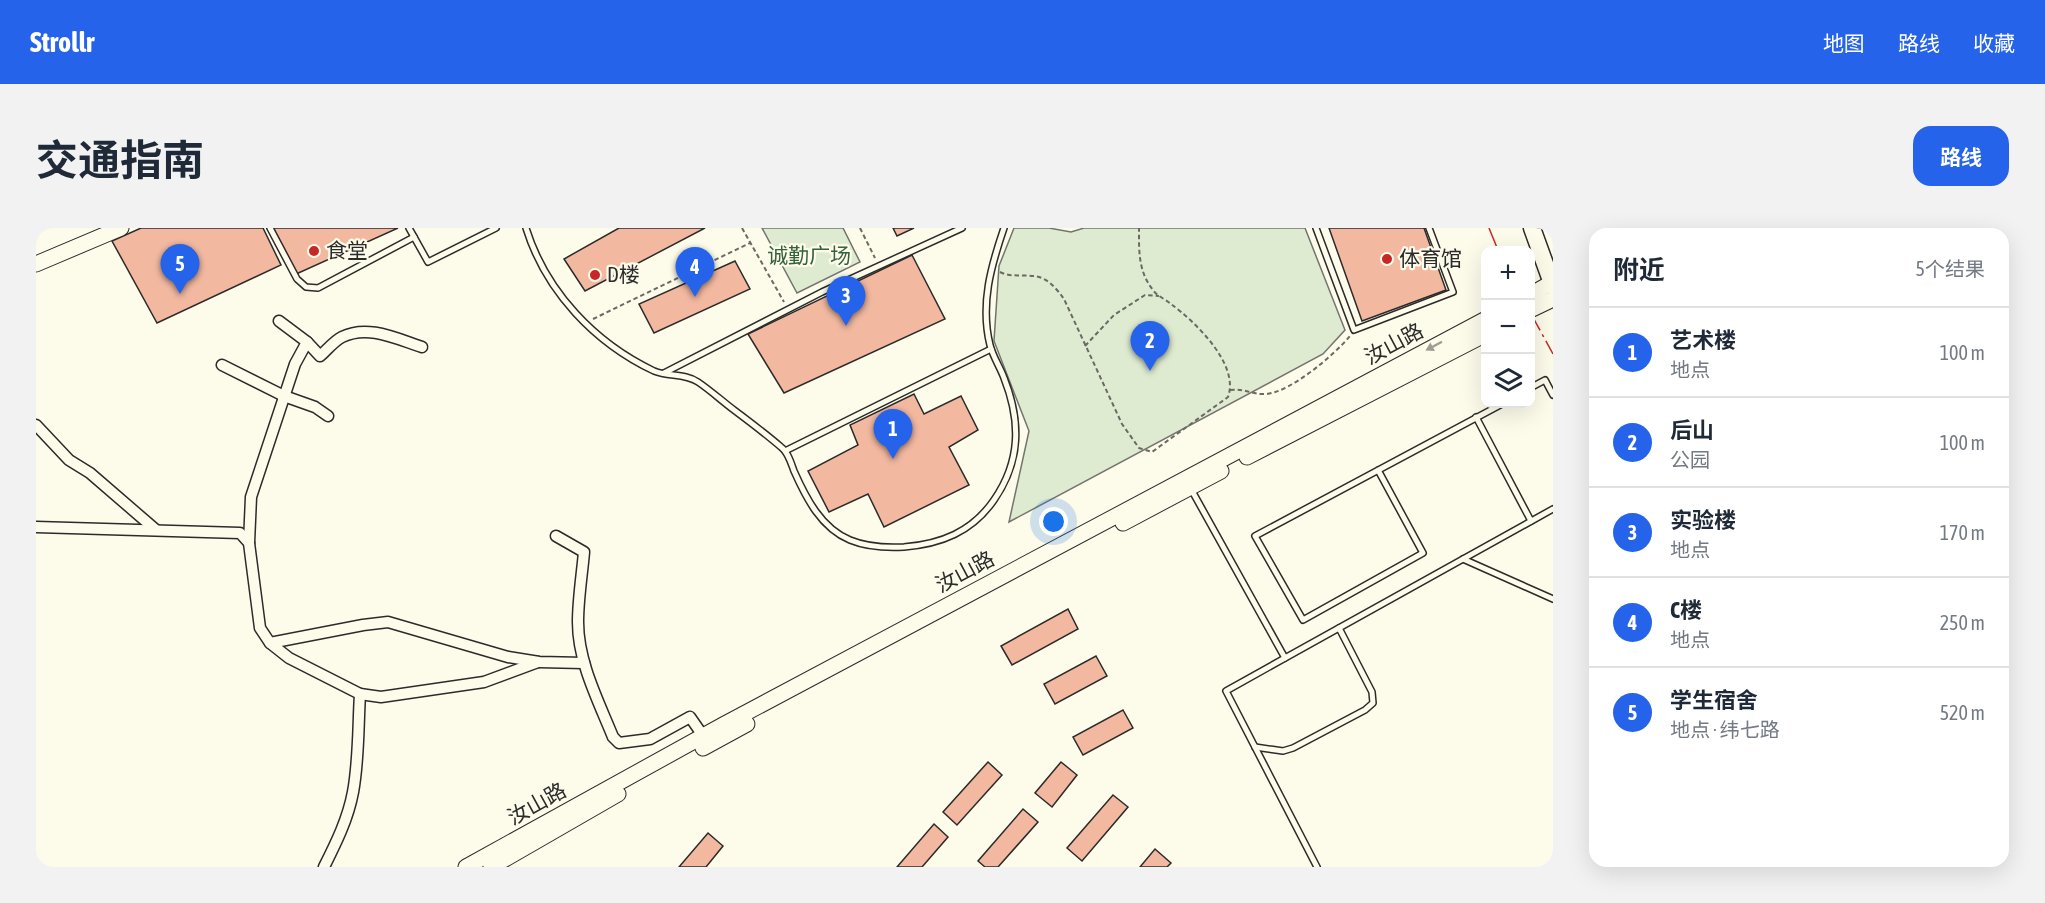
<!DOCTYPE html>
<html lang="zh">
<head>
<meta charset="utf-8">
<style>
	body { margin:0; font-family:"Asap Condensed","Noto Sans SC",sans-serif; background:#f2f2f3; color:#1f2937 }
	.controls { position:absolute; right:18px; top:18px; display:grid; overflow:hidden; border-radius:12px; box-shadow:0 6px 24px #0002 }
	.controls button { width:54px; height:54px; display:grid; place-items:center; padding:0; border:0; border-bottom:2px solid #e0e1e3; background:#fff; color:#1f2937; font:30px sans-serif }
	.you { position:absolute; left:1018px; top:294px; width:21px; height:21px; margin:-15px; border:4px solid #fff; border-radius:50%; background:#1a73e8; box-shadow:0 0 0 9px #1a73e833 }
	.badge { display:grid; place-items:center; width:39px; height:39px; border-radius:50%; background:#2563eb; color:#fff; font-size:20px; font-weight:700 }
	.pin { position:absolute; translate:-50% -50px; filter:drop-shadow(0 2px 3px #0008) }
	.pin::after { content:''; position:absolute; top:32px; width:21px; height:18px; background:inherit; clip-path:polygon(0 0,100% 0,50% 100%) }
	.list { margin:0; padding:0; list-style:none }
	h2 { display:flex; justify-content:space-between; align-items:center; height:78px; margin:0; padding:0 24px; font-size:26px }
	h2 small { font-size:20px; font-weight:400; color:#747a83 }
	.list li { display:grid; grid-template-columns:39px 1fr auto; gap:18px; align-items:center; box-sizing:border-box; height:90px; padding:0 24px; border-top:2px solid #e0e1e3 }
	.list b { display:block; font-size:22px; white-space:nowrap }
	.list p { margin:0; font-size:20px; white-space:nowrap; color:#747a83 }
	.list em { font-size:20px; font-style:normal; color:#747a83 }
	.icon { flex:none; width:33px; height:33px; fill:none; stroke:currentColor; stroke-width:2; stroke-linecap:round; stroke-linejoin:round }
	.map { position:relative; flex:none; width:1517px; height:639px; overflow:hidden; border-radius:18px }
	header { display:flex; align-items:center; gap:36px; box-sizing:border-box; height:84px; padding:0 30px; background:#2563eb; color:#fff }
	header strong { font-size:28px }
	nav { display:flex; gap:33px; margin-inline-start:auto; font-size:21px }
	.intro { display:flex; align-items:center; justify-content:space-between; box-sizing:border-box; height:144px; padding:0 36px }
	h1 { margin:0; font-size:42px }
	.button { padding:15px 27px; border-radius:18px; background:#2563eb; color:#fff; font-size:21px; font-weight:700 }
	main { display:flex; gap:36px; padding:0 36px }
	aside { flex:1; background:#fff; border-radius:18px; box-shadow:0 6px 24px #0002 }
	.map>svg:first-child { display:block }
</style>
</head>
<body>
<header>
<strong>Strollr</strong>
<nav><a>地图</a><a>路线</a><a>收藏</a></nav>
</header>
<div class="intro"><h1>交通指南</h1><a class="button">路线</a></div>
<main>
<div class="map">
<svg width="1517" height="639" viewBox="0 0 1517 639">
	<rect width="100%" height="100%" fill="#fdfbea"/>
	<g fill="#deebd1" stroke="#74746e" stroke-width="1.5">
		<polygon points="726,0 807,0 824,34 761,65"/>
		<polygon points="978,0 1013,0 1035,4 1048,0 1269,0 1309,102 1287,126 973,294 993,203 958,113 963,38"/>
	</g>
	<g fill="#f2b8a0" stroke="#2b2b2b" stroke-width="1.5">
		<polygon points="105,0 227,0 245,37 121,95 76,13"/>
		<polygon points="234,0 362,0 258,47"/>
		<polygon points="583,0 669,0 549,63 528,31"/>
		<polygon points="857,0 878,0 861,8"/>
		<polygon points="1293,0 1388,0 1410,62 1326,93"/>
		<polygon points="876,27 909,91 748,165 712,106"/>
		<polygon points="699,33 714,61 618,105 603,76"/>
		<polygon points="878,166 888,186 925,168 942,202 913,219 933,257 848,299 832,266 793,284 772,243 822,217 814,197"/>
		<polygon points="1032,381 1042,401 976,437 965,418"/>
		<polygon points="1060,428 1071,448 1019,476 1008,456"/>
		<polygon points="1087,482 1097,500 1047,527 1037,509"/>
		<polygon points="952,534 966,547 921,597 907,584"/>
		<polygon points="1025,534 1041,547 1016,579 999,565"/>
		<polygon points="1077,567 1092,579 1046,633 1031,620"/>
		<polygon points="987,581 1002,594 962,639 949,639 942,633"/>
		<polygon points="898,596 912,609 886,639 861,639"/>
		<polygon points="672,605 687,618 670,639 643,639"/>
		<polygon points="1119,621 1135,635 1131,639 1104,639"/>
	</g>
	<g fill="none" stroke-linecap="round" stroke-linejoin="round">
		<g stroke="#2b2b2b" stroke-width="8">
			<g id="lane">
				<polyline points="234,0 261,51 270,59 282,60 378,9"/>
				<polyline points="373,0 392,34 460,0"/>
				<path d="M490 0C510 64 559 115 618 143 633 149 648 145 662 154 674 162 686 173 698 182 714 194 730 206 745 219 752 224 755 235 758 243 770 270 785 300 814 312 831 319 849 320 868 319 905 316 936 304 958 272 985 233 985 193 968 150 964 139 957 129 954 117 944 76 955 38 968 0"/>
				<polyline points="1280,0 1318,102 1417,64 1393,0"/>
				<polyline points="628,145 786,64 926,0"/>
				<polyline points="1494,160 1509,152 1517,167"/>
				<polyline points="1440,189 1495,293"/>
				<polyline points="749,223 955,121"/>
				<polyline points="1342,242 1387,325 1267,392 1219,308 1466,176"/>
				<polyline points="1155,261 1249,430 1190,463 1281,639"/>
				<polyline points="1427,331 1517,371"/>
				<polyline points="1249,430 1517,281"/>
				<polyline points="1219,519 1247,523 1257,520 1329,482 1337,475 1336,464 1303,400"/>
			</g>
		</g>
		<g stroke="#2b2b2b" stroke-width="13">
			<g id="street">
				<path d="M271 114 284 128C291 122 298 113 306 109 332 96 361 111 386 119"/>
				<polyline points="186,137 248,168 279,179 292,188"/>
				<polyline points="0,197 33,232 54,245 120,302"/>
				<polyline points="0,299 204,305 213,315 224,400 234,415 327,397 352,394 472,429 503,434 548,435"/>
				<path d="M520 308 548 324C546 347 542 371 542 394 542 434 562 472 577 509L583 515 614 511 654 489 670 512"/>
				<polyline points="213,315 215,269 259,136 271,114 243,93"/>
				<path d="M234 415 253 430 324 466C322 498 323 532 317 564 312 591 300 615 288 639"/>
				<polyline points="324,466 345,469 448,454 502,434"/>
			</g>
		</g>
		<g stroke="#2b2b2b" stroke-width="17">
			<g id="secondary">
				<polyline points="0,36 85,0"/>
				<polyline points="1494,67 1517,54"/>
				<polyline points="1494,82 1517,71"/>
				<polyline points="1211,229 1450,106"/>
				<polyline points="1087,295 1185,243"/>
				<polyline points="667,520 711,496"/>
				<polyline points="430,639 687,497 1450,91"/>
				<polyline points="455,639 582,566"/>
			</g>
		</g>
		<g stroke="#2b2b2b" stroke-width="19">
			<polyline id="primary" points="1496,0 1517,58"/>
		</g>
		<g stroke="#6a6964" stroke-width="2" stroke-dasharray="4.5 3" stroke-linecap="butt">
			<polyline points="706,0 748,74"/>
			<polyline points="824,0 839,30"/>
			<path d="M964 44C978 51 994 44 1008 51 1016 55 1023 64 1028 71L1086 196 1103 220 1116 224 1192 169C1204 136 1158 93 1135 76 1129 71 1121 68 1117 62 1102 43 1103 23 1103 0"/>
			<polyline points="557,91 714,15"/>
			<polyline points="1049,118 1078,87 1109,67 1123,68"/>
			<path d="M1194 162C1208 160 1217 167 1230 166 1255 164 1298 127 1314 108"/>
		</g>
		<use href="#lane" stroke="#fdfbea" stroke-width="5"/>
		<use href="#street" stroke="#fdfbea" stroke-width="10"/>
		<use href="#secondary" stroke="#fdfbea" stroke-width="15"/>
		<use href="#primary" stroke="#fdfbea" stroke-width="16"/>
		<g stroke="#c62828" stroke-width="1.5" stroke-dasharray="21 4.5 3 4.5" stroke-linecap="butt">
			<polyline points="1453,0 1462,22"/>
			<polyline points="1494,84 1517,126"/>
		</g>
	</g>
	<defs><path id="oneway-solid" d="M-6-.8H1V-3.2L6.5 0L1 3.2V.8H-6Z" transform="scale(1.5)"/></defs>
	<use fill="#9e9d94" href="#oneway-solid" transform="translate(1398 118) rotate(152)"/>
	<g fill="#c62828" stroke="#fdfbea" stroke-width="2">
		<circle cx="278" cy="23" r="6"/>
		<circle cx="1351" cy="31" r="6"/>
		<circle cx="559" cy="47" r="6"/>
	</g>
	<g text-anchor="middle" stroke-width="4.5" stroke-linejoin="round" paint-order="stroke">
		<g font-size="21" fill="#2b2b2b" stroke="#fdfbea" text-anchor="start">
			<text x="290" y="30">食堂</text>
			<text x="1363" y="38">体育馆</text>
			<text x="571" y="54">D楼</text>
		</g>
		<g font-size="21" fill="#34623c" stroke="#fdfbea">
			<text x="773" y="35">诚勤广场</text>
		</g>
		<g font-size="21" fill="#2b2b2b" stroke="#fdfbea">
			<text transform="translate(1358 116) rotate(-28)" y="7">汝山路</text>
			<text transform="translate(929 344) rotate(-28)" y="7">汝山路</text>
			<text transform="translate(501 576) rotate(-29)" y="7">汝山路</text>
		</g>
	</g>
</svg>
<div class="controls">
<button>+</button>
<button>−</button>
<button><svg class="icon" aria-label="layers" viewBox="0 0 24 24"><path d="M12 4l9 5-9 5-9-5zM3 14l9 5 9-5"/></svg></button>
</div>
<div class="you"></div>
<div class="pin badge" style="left:857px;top:231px">1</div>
<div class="pin badge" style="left:1114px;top:143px">2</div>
<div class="pin badge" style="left:810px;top:98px">3</div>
<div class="pin badge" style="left:659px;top:69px">4</div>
<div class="pin badge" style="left:144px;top:66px">5</div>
</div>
<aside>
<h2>附近<small>5个结果</small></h2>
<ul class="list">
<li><span class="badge">1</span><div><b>艺术楼</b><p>地点</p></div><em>100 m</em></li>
<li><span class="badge">2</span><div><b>后山</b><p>公园</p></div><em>100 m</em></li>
<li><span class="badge">3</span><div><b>实验楼</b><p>地点</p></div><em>170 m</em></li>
<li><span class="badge">4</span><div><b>C楼</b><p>地点</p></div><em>250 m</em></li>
<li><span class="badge">5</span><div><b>学生宿舍</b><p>地点 · 纬七路</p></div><em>520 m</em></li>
</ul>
</aside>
</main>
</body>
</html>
